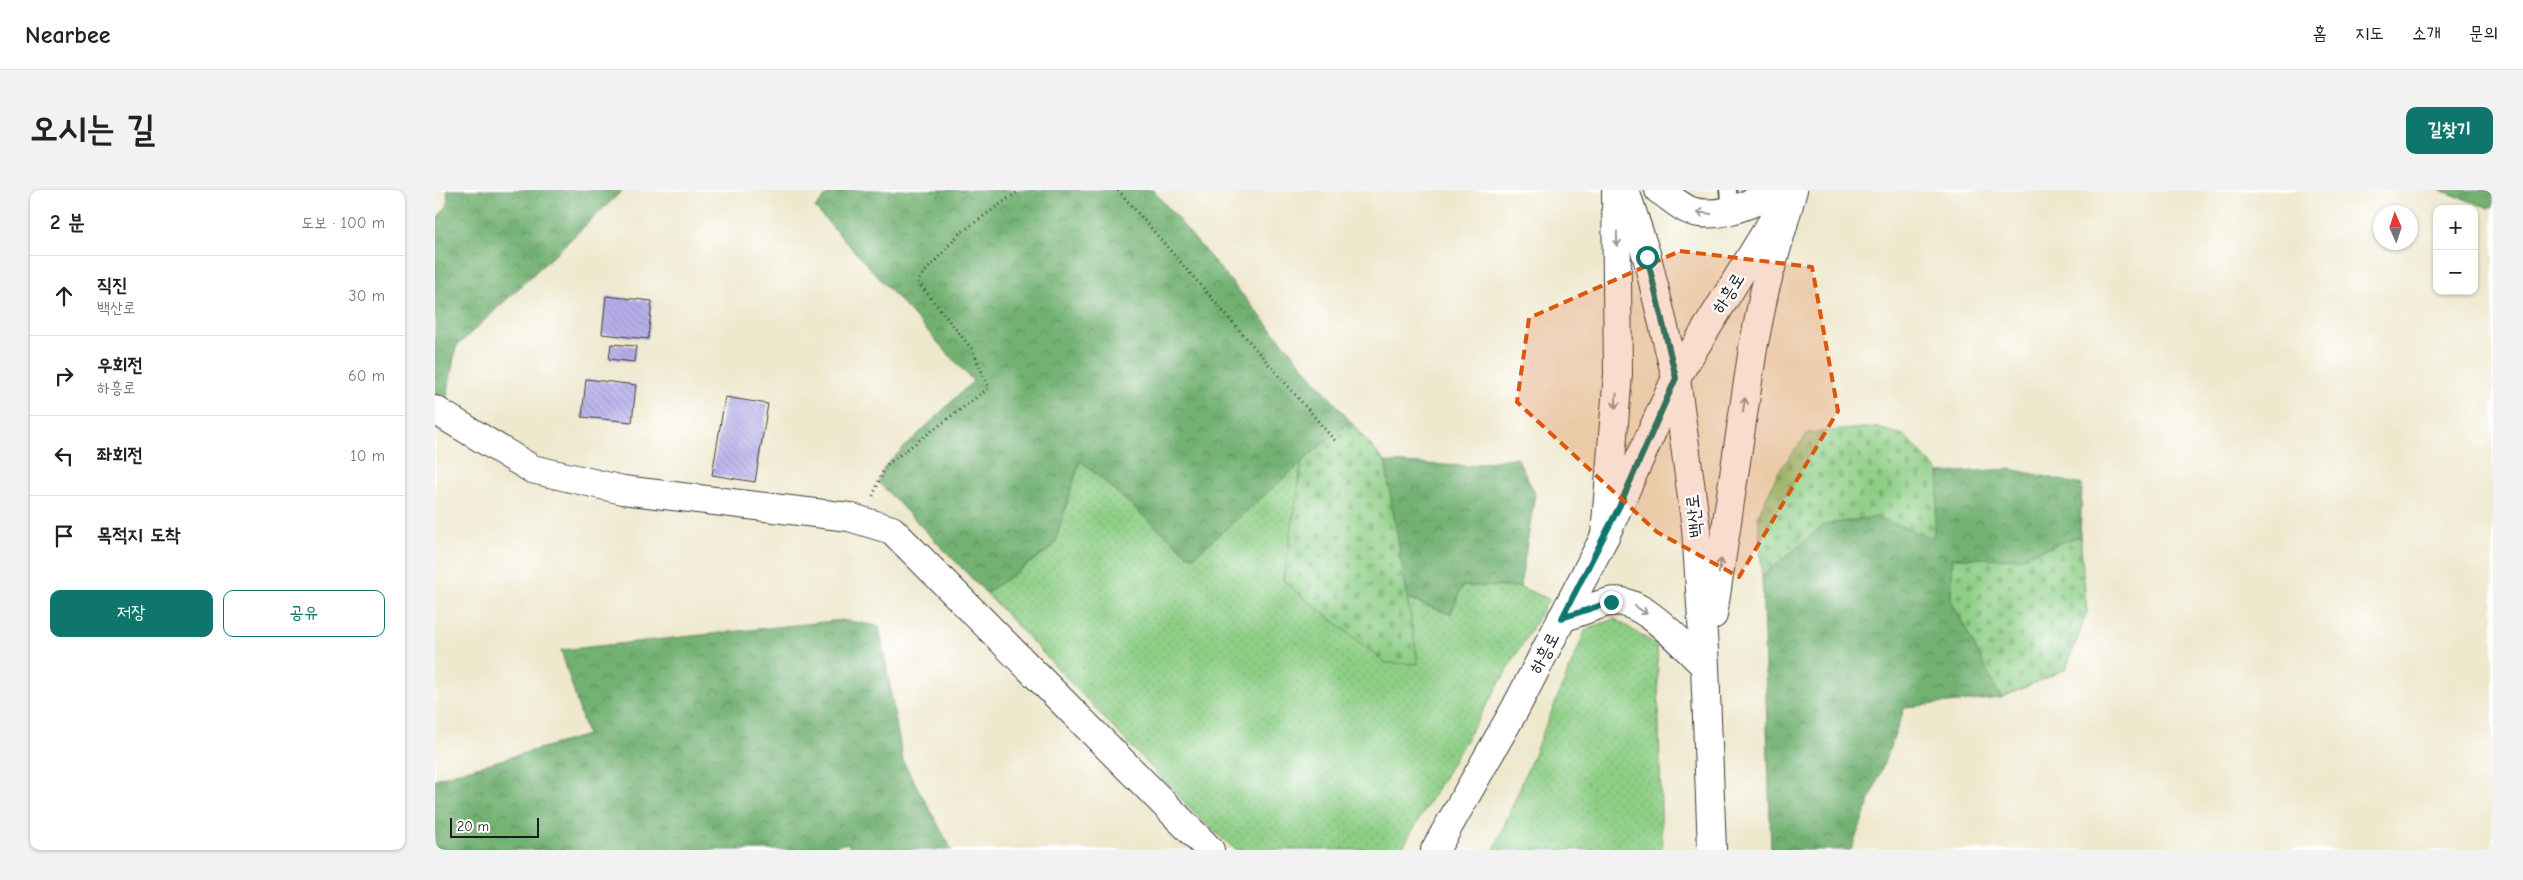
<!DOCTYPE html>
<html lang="ko">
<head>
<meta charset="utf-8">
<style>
	body { margin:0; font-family:"Comic Neue","Poor Story",sans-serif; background:#f2f2f2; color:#202124 }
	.controls { position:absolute; right:15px; top:15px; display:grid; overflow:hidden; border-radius:10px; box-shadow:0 1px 4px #0004 }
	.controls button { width:45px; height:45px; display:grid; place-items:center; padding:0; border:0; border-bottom:1px solid #e0e0e0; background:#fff; color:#202124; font:25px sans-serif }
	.compass { position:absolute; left:1938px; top:15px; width:45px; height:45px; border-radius:50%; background:#fff; box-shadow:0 1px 4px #0004; rotate:357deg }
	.scale { position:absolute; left:15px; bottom:12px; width:89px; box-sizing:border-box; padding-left:5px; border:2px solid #1c1c1c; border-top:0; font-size:14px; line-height:18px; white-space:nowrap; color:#1c1c1c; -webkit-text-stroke:4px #fff; paint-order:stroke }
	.stop { position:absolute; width:15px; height:15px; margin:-11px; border:4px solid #0f766e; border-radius:50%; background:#fff }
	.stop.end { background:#0f766e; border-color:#fff; box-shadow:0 1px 5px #0008 }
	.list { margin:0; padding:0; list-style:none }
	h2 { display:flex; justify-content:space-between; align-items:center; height:65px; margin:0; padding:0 20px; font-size:21px }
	h2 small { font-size:16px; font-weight:400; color:#757577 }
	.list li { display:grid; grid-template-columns:32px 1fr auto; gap:15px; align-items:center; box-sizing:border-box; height:80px; padding:0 20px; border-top:1px solid #e0e0e0 }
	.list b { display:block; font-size:19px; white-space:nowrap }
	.list p { margin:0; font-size:16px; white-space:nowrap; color:#757577 }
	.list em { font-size:16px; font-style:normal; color:#757577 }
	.actions { display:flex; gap:10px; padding:15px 20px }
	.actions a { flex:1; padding:11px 0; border:1px solid #0f766e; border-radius:10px; text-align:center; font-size:18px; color:#0f766e }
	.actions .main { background:#0f766e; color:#fff }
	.icon { flex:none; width:28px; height:28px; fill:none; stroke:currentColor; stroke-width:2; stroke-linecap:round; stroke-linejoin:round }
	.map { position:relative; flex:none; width:2058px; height:660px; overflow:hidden; border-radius:10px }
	header { display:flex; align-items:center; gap:30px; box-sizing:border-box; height:70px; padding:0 25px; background:#fff; border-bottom:1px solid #e0e0e0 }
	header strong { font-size:24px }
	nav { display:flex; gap:28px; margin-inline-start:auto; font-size:18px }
	.intro { display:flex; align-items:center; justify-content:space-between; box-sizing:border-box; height:120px; padding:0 30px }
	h1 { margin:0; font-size:35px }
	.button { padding:12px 22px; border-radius:10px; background:#0f766e; color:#fff; font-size:18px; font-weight:700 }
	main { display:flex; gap:30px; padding:0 30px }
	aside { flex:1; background:#fff; border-radius:10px; box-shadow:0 1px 4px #0004 }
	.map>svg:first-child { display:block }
</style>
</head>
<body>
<header>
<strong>Nearbee</strong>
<nav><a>홈</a><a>지도</a><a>소개</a><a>문의</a></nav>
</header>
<div class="intro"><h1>오시는 길</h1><a class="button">길찾기</a></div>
<main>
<aside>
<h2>2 분<small>도보 · 100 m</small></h2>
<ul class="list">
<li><svg class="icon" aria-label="ahead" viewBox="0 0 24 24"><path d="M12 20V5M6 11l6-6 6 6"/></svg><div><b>직진</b><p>백산로</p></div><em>30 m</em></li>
<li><svg class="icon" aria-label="right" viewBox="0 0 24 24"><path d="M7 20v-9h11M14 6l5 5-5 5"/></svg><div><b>우회전</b><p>하흥로</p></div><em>60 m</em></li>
<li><svg class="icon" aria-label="left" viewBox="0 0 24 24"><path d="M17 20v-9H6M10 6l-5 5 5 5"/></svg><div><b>좌회전</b></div><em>10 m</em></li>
<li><svg class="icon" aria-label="arrive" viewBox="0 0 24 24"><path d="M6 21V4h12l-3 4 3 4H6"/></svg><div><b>목적지 도착</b></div></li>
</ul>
<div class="actions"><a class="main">저장</a><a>공유</a></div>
</aside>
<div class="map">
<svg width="2058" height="660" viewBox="0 0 2058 660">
	<defs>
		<pattern id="grass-dots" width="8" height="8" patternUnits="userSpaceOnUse" patternTransform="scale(1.25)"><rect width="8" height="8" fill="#8dce85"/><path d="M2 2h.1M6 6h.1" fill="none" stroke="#79b072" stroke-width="1.8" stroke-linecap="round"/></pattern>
		<pattern id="forest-crowns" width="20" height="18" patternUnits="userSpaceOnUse" patternTransform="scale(1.25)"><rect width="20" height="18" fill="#72b172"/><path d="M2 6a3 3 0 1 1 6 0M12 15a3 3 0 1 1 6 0" fill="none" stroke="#5d8f5d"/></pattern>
		<pattern id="cemetery-stones" width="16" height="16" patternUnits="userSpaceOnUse" patternTransform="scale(1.25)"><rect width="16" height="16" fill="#8dce85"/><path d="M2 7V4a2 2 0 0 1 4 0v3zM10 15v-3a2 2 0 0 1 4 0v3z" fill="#79b072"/></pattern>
		<pattern id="building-back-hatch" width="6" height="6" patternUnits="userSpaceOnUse" patternTransform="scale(1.25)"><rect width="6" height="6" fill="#b6aeea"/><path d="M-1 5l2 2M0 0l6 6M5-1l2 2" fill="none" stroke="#9c95c8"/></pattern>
	</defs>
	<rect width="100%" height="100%" fill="#fff"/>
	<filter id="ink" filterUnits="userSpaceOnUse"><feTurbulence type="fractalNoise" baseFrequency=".02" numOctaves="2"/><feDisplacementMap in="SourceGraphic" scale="10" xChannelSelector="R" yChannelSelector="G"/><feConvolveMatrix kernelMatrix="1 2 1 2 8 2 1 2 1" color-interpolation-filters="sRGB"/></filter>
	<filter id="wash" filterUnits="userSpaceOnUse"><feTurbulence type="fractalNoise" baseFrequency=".0096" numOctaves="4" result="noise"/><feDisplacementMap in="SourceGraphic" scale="20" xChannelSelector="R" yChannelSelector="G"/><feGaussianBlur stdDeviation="1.12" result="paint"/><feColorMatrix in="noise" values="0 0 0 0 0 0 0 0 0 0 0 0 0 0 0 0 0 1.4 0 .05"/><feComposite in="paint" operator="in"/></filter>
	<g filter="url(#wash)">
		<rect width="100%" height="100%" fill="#eee8cd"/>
		<g fill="url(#grass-dots)" stroke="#547550">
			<polygon points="645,270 757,368 867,272 848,391 951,473 983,473 972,409 1015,424 1027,396 1085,397 1114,409 966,660 801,660 766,630 551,403 619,356"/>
			<polygon points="1180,429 1222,455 1227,660 1059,660 1151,439"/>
		</g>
		<g fill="url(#forest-crowns)" stroke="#476647">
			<polygon points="12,0 188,0 21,157 11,212 0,205 0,31 13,15"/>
			<polygon points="396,0 718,0 915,231 757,368 645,270 619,356 551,403 443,292 450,276 538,191 380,18"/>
			<polygon points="2005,0 2058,0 2058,16 2054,18"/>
			<polygon points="1082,267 1100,304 1085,397 1027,396 1016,424 972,409 950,272 1031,276"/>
			<polygon points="1576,279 1647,295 1645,346 1582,369 1518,368 1516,410 1566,508 1470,517 1416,660 1336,660 1327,386 1390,334 1441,327 1498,347 1505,283"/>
			<polygon points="407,430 444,436 468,571 517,660 414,660 414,653 376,660 0,660 0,589 152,545 126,460"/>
		</g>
		<g fill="url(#cemetery-stones)" stroke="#547550">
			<polygon points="915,231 950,272 983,474 951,473 848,391 867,272"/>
			<polygon points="1439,237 1469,245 1505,283 1498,348 1441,327 1390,334 1327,386 1323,325 1344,281 1373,243"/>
			<polygon points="1645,346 1652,422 1631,479 1566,508 1516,410 1518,368 1582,369"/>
		</g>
		<g id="blocks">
			<g fill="url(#building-back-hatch)">
				<polygon points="171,106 217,111 213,149 167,144"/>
				<polygon points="176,154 201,156 199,172 174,169"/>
				<polygon points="151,189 201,195 197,232 147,227"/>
				<polygon points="290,207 333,214 320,292 277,285"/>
			</g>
		</g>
	</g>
	<g filter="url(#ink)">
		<use href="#blocks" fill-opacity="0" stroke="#3c3b37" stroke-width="1"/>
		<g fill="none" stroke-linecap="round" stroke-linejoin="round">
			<g stroke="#3c3b37" stroke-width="19">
				<polyline id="service" points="1293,0 1295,21"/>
			</g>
			<g stroke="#3c3b37" stroke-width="30">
				<polyline id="minor" points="0,220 97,279 188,300 414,327 457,340 775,660"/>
			</g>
			<g stroke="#3c3b37" stroke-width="30">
				<polyline id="tertiary" points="1000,660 1080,519 1170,346 1241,188 1353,6"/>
			</g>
			<g stroke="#3c3b37" stroke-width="30">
				<g id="secondary">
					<polyline points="1190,0 1212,67 1241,188 1261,338 1270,476 1277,660"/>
					<path d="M1224 0C1234 6 1245 17 1256 21 1286 31 1321 10 1349 0"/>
					<polyline points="1170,346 1183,183 1181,0"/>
					<polyline points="1278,425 1318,158 1330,99 1358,0"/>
					<path d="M1127 428C1142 423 1158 416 1174 412 1206 405 1248 456 1270 476"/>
				</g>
			</g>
			<g stroke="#3c3b37" stroke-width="3" stroke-dasharray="1 4" stroke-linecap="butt">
				<polyline points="683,0 902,253"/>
				<polyline points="438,306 450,276 554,198 537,159 482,91 524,44 585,0"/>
			</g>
			<use href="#service" stroke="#fff" stroke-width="16"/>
			<use href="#minor" stroke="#fff" stroke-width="28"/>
			<use href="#tertiary" stroke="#fff" stroke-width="28"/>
			<use href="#secondary" stroke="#fff" stroke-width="28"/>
		</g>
		<defs><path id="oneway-shaft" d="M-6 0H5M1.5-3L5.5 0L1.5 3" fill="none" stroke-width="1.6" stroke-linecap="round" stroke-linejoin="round" transform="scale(1.25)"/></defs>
		<g stroke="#999">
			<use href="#oneway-shaft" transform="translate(1269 23) rotate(-173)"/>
			<use href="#oneway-shaft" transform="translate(1182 49) rotate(89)"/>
			<use href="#oneway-shaft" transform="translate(1181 211) rotate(94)"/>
			<use href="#oneway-shaft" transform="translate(1309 215) rotate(-81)"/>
			<use href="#oneway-shaft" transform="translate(1285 376) rotate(-81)"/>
			<use href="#oneway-shaft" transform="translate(1206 420) rotate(34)"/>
		</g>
	</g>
	<g fill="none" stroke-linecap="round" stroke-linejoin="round" filter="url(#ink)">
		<polyline stroke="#0f766e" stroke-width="6" points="1176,412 1127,428 1184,317 1241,188 1212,67"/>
	</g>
	<path fill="#de560d" fill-opacity="0.2" stroke="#de560d" stroke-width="4" stroke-dasharray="10 6" stroke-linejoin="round" d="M1245 61 1377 77 1403 221 1304 387 1222 342 1082 212 1094 128Z"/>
	<g text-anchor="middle" stroke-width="4.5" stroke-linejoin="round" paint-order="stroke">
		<g font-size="18" fill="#1c1c1c" stroke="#fff">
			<text transform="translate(1293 103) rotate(-58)" y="6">하흥로</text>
			<text transform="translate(1259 326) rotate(-96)" y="6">백산로</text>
			<text transform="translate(1109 463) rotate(-63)" y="6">하흥로</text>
		</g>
	</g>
</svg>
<div class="controls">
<button>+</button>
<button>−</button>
</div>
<svg class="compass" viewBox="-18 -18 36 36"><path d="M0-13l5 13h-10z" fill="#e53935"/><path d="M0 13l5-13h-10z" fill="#757577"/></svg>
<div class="scale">20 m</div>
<div class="stop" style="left:1212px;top:67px"></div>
<div class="stop end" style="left:1176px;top:412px"></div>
</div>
</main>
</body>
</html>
